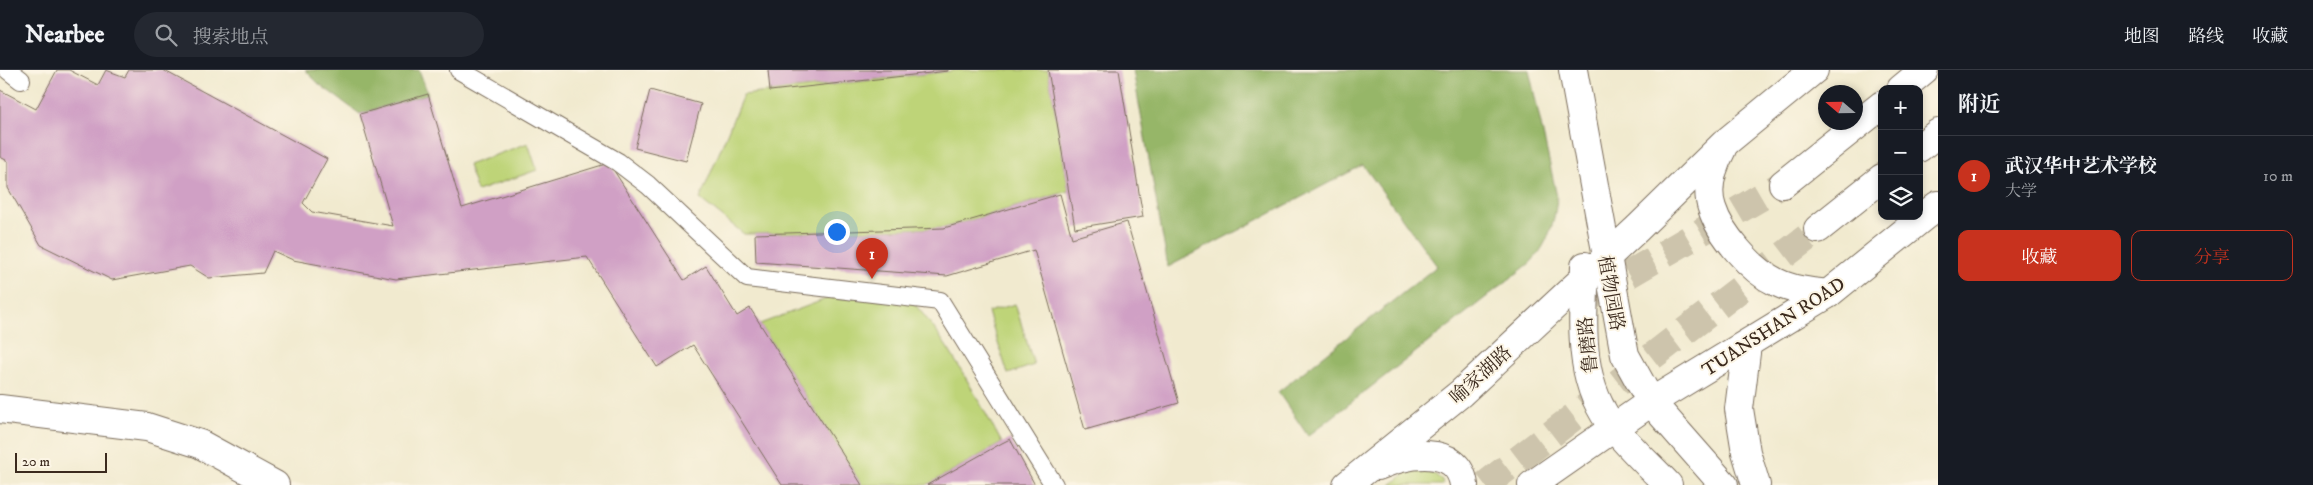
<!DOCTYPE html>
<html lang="zh">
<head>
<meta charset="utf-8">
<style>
	body { margin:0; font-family:"IM FELL DW Pica","Noto Serif SC",serif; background:#242831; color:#f1f3f6 }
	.controls { position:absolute; right:15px; top:15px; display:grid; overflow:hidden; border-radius:10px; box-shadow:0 2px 8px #0003 }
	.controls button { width:45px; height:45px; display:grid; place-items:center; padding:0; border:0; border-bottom:1px solid #363941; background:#171b24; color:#f1f3f6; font:25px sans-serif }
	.compass { position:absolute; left:1818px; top:15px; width:45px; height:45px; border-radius:50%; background:#171b24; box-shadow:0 2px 8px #0003; rotate:290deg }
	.scale { position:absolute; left:15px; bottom:12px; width:92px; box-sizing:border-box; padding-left:5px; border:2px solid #3b2a1e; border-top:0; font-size:14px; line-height:18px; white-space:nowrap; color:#3b2a1e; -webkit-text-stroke:4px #fcf5e5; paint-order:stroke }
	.you { position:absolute; left:836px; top:161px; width:18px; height:18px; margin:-12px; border:4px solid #fff; border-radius:50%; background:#1a73e8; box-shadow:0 0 0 8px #1a73e833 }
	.badge { display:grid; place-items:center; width:32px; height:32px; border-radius:50%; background:#c8321e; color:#fff; font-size:16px; font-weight:700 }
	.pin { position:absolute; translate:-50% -41px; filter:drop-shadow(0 1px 2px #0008) }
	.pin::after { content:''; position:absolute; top:26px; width:18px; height:15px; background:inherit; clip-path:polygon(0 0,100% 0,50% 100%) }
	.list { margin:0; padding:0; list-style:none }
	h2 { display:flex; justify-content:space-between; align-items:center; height:65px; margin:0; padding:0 20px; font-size:21px }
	h2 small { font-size:16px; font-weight:400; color:#9ea1a6 }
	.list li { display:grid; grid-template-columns:32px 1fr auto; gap:15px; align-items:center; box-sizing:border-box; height:80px; padding:0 20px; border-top:1px solid #363941 }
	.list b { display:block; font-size:19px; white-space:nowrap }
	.list p { margin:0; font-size:16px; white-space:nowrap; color:#9ea1a6 }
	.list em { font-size:16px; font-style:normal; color:#9ea1a6 }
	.actions { display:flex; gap:10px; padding:15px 20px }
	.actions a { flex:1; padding:11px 0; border:1px solid #c8321e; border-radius:10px; text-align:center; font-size:18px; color:#c8321e }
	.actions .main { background:#c8321e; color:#fff }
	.icon { flex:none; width:28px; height:28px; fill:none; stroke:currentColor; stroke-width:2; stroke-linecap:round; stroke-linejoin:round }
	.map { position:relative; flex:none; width:1938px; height:415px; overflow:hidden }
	header { display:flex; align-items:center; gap:30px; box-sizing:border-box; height:70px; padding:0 25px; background:#171b24; border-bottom:1px solid #363941 }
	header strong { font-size:24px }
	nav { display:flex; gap:28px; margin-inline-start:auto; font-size:18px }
	.search { width:350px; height:45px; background:#242831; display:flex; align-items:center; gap:12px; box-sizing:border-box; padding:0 18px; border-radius:28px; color:#9ea1a6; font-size:19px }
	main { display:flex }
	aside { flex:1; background:#171b24 }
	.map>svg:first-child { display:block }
</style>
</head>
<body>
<header>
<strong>Nearbee</strong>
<div class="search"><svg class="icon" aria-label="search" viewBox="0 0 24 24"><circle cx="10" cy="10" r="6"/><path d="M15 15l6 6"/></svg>搜索地点</div>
<nav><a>地图</a><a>路线</a><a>收藏</a></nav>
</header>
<main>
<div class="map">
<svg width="1938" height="415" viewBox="0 0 1938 415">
	<rect width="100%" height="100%" fill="#fcf5e5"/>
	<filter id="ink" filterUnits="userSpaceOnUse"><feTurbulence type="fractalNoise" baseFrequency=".02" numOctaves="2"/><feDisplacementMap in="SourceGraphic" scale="10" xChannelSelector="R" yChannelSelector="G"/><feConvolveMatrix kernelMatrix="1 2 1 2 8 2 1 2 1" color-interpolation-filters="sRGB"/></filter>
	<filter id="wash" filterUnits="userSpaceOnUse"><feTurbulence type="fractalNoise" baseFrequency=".0096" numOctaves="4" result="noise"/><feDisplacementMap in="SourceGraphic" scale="20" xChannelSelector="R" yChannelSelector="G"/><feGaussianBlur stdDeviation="1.12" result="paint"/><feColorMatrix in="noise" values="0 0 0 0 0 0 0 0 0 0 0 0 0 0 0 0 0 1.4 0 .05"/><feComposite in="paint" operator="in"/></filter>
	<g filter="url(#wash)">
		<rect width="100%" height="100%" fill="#f1eacf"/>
		<g fill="#bed478" stroke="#7c7f4b">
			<polygon points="959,0 1048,0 1069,121 944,158 755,164 744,164 700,129 743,25"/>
			<polygon points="528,73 537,100 477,121 468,95"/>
			<path d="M834 226 912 231C949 272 975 325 1002 373L927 415H862L760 254Z"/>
			<polygon points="1015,234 1034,295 1008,304 988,242"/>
			<polygon points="1416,399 1434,404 1442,410 1443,415 1391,415 1408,401"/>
		</g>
		<g fill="#96b668" stroke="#687043">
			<polygon points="305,0 419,0 428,24 360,44 319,14"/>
			<path d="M1133 0H1529L1557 127C1555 152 1548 175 1530 193L1308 366 1278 322 1437 196 1363 95 1168 197Z"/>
		</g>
		<g id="blocks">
			<g fill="#d0a0c5">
				<polygon points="57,0 69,0 98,15 106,0 125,7 129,0 163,0 327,89 303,133 312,142 393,156 360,44 428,24 462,138 609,93 684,210 706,196 737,246 750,238 862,415 782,415 693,275 657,297 587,187 396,209 293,190 273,181 263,203 209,208 190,196 112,210 41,175 8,118 8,91 0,87 0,20 36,39"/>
				<polygon points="768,0 948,0 948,1 770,21"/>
				<polygon points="1048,0 1119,0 1143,147 1075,158"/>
				<polygon points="650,20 701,34 686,91 635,78"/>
				<polygon points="1060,124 1072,168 1127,152 1179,333 1085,360 1034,180 947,206 756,192 755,164 944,158"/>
				<polygon points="1010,369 1035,415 927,415 1002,373"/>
			</g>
		</g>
	</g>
	<g filter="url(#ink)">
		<use href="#blocks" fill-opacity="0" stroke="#7b6d5c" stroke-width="1"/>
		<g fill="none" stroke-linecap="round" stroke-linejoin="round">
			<g stroke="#cdc4ac" stroke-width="28" stroke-dasharray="28 14" stroke-linecap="butt">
				<polyline points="1592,226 1783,114"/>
				<polyline points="1485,415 1818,159"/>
			</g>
			<g stroke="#7b6d5c" stroke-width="20">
				<g id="lane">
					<polyline points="8,0 21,10"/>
					<polyline points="459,0 618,92 648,115 747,208 940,231 1054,415"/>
				</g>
			</g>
			<g stroke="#7b6d5c" stroke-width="30">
				<polyline id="street" points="0,339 147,357 200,374 275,415"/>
			</g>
			<g stroke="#7b6d5c" stroke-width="30">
				<g id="secondary">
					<polyline points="1573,0 1625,285 1651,332 1724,415"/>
					<path d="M1722 79C1713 96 1705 118 1712 138 1720 164 1751 200 1776 212 1792 220 1810 222 1828 224"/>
					<path d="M1585 196C1583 252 1576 313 1615 359 1631 379 1650 396 1668 415"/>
					<polyline points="1747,275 1739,339 1746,382 1756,415"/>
					<path d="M1378 396C1406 384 1458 373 1464 415"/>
					<polyline points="1347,415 1461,323 1638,158 1725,73 1814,0"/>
					<polyline points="1532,415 1651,332 1828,224 1938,135"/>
				</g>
			</g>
			<g stroke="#7b6d5c" stroke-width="30">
				<g id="highway">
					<polyline points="1901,19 1924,0"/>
					<polyline points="1919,78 1938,63"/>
					<polyline points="1783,114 1882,35"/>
					<polyline points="1818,159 1882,108"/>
				</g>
			</g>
			<use href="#lane" stroke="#fff" stroke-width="18"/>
			<use href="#street" stroke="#fff" stroke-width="28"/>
			<use href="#secondary" stroke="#fff" stroke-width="28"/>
			<use href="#highway" stroke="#fff" stroke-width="28"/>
		</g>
	</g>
	<g text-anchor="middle" stroke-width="4" stroke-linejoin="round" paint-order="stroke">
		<g font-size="19" fill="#3b2a1e" stroke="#fcf5e5">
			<text transform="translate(1612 223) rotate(80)" y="7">植物园路</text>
			<text transform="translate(1773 256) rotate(-33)" y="7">TUANSHAN ROAD</text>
			<text transform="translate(1587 275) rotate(-96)" y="7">鲁磨路</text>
			<text transform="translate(1480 304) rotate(-42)" y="7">喻家湖路</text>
		</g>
	</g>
</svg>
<div class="controls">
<button>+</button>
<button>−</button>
<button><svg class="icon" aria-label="layers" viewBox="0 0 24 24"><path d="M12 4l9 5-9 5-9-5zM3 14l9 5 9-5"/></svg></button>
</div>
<svg class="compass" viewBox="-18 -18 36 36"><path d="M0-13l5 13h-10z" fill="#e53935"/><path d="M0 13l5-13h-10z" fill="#9ea1a6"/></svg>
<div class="scale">20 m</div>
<div class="you"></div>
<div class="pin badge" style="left:872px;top:209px">1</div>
</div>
<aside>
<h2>附近<small></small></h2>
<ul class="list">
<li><span class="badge">1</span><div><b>武汉华中艺术学校</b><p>大学</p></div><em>10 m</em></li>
</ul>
<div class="actions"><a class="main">收藏</a><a>分享</a></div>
</aside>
</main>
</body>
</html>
